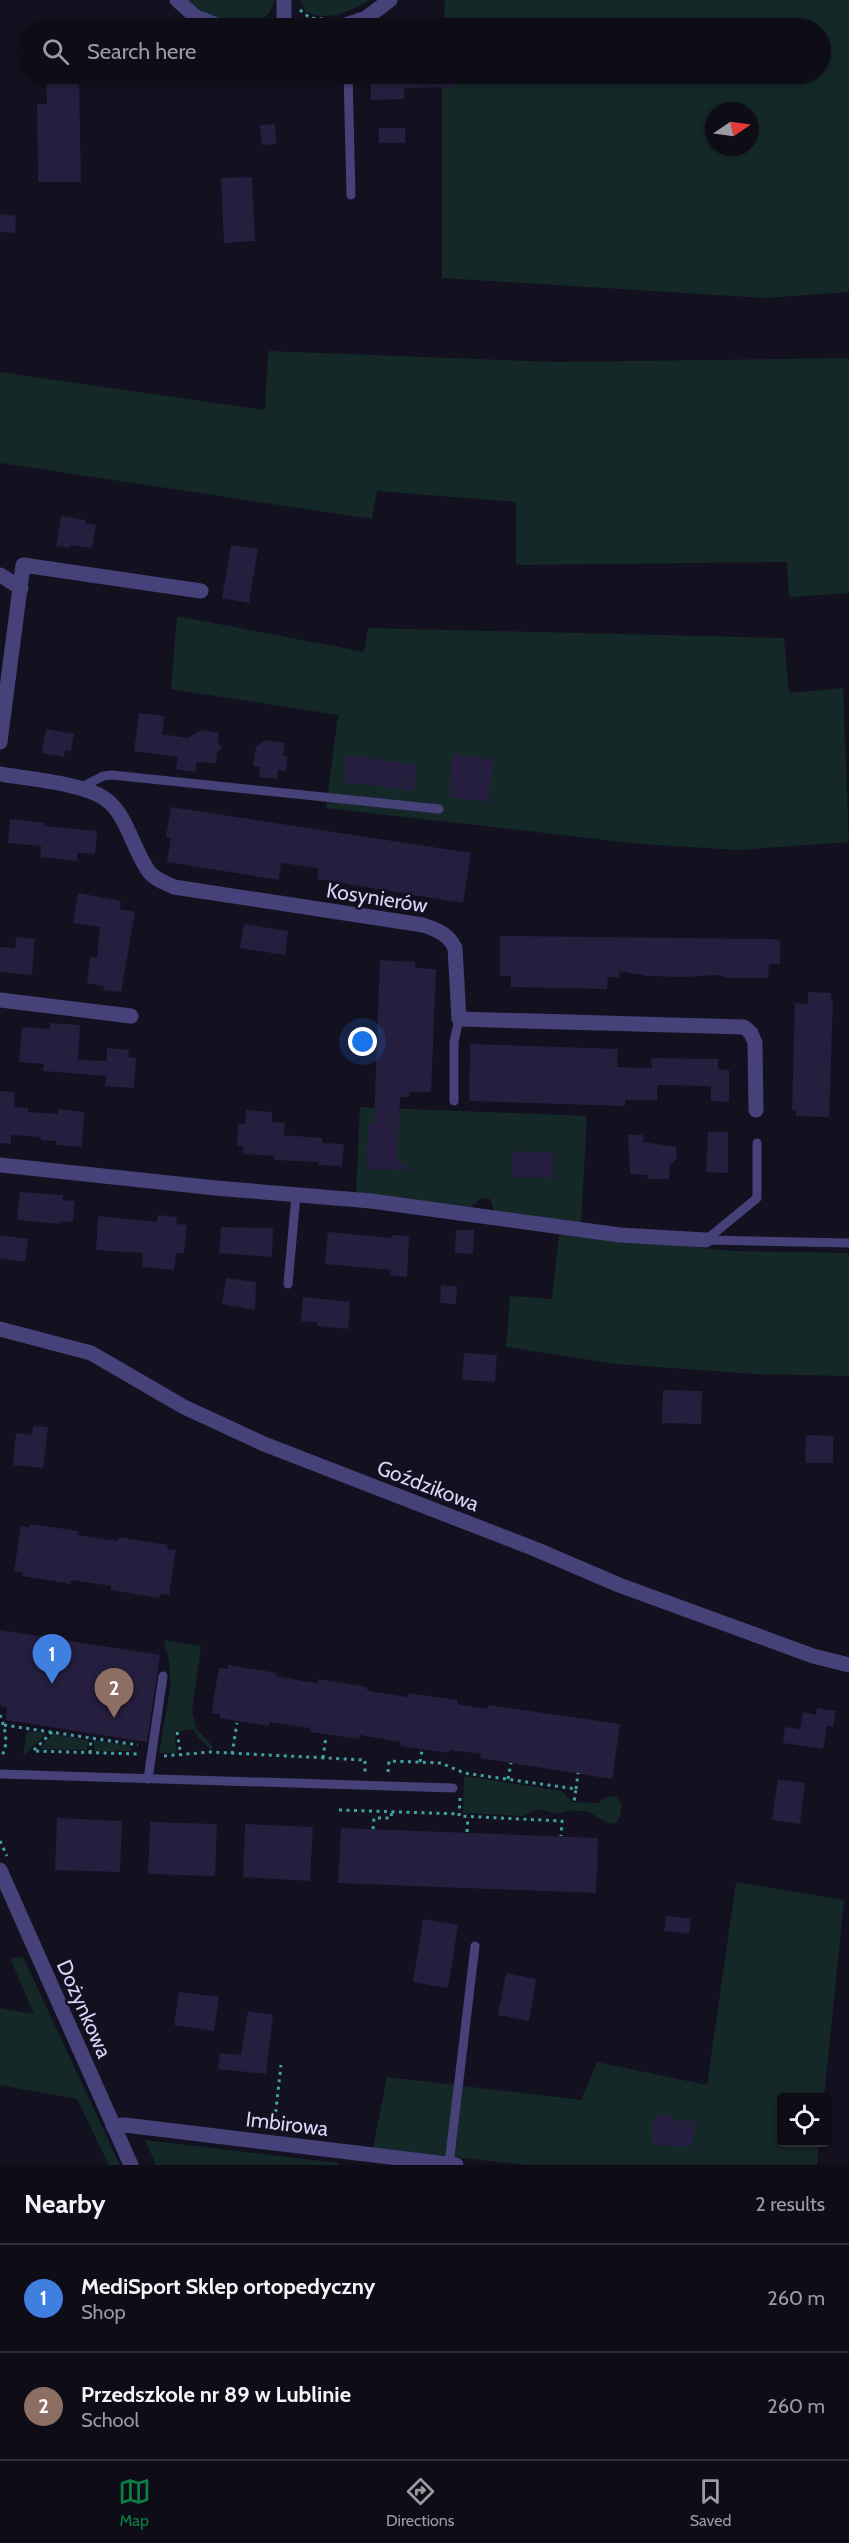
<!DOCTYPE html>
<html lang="en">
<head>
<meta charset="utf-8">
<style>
	body { margin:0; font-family:Cabin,sans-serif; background:#171520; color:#f1f3f6 }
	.controls { position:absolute; right:18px; bottom:18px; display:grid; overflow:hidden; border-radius:6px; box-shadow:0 2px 4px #0004 }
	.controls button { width:54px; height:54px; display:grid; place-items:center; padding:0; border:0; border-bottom:2px solid #2e2c36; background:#0e0c17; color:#f1f3f6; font:30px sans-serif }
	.compass { position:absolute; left:705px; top:102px; width:54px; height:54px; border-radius:50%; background:#0e0c17; box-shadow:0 2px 4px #0004; rotate:77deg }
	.you { position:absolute; left:363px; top:1042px; width:21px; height:21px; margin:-15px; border:4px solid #fff; border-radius:50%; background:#1a73e8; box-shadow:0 0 0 9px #1a73e833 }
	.badge { display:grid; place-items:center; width:39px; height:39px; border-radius:50%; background:#0b8043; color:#fff; font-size:20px; font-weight:700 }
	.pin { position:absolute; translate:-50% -50px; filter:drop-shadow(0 2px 3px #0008) }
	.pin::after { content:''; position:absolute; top:32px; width:21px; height:18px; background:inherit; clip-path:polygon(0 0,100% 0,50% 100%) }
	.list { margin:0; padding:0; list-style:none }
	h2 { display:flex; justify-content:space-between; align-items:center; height:78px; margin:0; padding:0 24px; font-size:26px }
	h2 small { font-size:20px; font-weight:400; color:#9b9ba1 }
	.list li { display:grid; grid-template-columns:39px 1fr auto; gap:18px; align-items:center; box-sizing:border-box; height:108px; padding:0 24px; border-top:2px solid #2e2c36 }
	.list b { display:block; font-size:22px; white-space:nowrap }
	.list p { margin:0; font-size:20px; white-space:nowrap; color:#9b9ba1 }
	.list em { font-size:20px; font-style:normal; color:#9b9ba1 }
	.icon { flex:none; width:33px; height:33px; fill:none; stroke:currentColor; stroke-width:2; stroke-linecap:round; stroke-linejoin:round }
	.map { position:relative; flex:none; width:849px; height:2165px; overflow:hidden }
	.search { position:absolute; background:#0e0c17; box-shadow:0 2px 4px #0004; left:18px; right:18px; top:18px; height:66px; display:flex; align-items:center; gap:15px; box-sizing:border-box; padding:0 21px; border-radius:33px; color:#9b9ba1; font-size:22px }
	.sheet { height:294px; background:#0e0c17 }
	nav { display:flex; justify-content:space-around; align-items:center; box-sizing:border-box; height:84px; border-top:2px solid #2e2c36; background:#0e0c17; font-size:16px; color:#9b9ba1 }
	nav a { display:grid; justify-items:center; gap:3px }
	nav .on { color:#0b8043 }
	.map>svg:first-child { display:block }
</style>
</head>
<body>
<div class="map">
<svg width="849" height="2165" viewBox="0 0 849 2165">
	<rect width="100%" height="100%" fill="#13101f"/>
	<g fill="#142828" fill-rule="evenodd">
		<path d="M188 0H274C271 29 231 26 211 16 202 12 195 6 188 0Z"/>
		<path d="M300 0H369C352 12 326 22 306 12Z"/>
		<path d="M445 0H849V292L766 298 442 278V74H820V28H444ZM714 111H750V147H714Z"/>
		<polygon points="268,351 555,362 849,358 849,593 789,597 787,562 516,565 516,502 377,491 372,519 0,463 0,372 265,410"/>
		<polygon points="177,616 364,652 368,628 784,638 789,693 843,688 849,842 738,850 640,844 326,808 338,715 171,689"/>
		<polygon points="360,1107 587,1116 581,1224 495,1215 490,1199 481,1198 470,1207 356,1194"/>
		<polygon points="559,1234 734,1251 849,1253 849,1376 755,1374 616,1364 506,1347 510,1296 552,1299"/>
		<path d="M165 1640 201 1646 192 1711 196 1728 213 1747 211 1750 197 1736 193 1729 174 1732 177 1753H159L171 1683C169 1675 170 1668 169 1661 168 1651 164 1653 165 1640Z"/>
		<polygon points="27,1731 47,1733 23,1756"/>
		<polygon points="53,1734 88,1740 87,1750 39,1749"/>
		<polygon points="94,1740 131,1746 131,1751 94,1751"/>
		<polygon points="464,1776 562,1791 572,1802 598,1803 608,1796 616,1797 622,1804 620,1817 616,1823 609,1824 589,1812 571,1810 558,1814 538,1809 523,1816 463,1813"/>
		<polygon points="736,1882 844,1900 824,2097 782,2098 782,2142 819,2143 817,2165 526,2165 373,2148 387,2077 581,2100 597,2062 707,2085"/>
		<polygon points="23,1957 120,2165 109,2165 77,2099 0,2085 0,2008 34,2014 10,1958"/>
		<polygon points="145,2140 338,2163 338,2165 156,2165"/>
	</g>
	<g fill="#261e3e">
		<polygon points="371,74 456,74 456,87 404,88 404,99 371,100"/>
		<polygon points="79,81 81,182 38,182 37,104 47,104 46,82"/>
		<polygon points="275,124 276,144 262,145 260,125"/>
		<rect x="379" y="128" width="26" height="15"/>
		<polygon points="252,177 255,241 224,243 221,178"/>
		<polygon points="0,214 16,216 15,233 0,232"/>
		<polygon points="61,516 85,520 85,523 96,525 92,548 71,545 70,548 56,546"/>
		<polygon points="231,545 258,549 249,603 222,598"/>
		<polygon points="139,713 165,716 162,734 188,738 201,730 219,733 218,743 223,748 217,752 216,763 197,762 195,772 176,769 178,757 134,751"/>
		<polygon points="46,729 74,734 71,751 65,750 64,757 42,753"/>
		<polygon points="265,740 285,743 283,756 288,757 286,771 278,770 277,779 259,777 260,767 253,766 256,747"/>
		<polygon points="452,754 494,760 488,802 449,797"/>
		<polygon points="347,755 417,765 413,791 343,782"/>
		<polygon points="171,807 471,853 463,903 317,879 318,868 281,863 279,880 167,862 171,838 166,837"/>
		<polygon points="10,819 45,823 44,826 97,831 95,854 77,853 77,861 40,857 41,846 8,843"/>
		<polygon points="78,893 121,901 119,909 135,912 121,992 103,990 104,986 87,983 90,957 97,958 100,927 73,923"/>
		<polygon points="244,924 288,931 285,955 240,948"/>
		<polygon points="500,936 772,939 780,941 780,964 769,964 768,978 727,978 718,975 685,977 647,976 619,971 619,978 608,977 607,989 511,987 511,976 500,976"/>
		<polygon points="16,937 35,939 32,975 0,972 0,947 15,948"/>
		<polygon points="380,960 415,962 415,968 436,969 431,1092 410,1092 409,1097 400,1097 397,1158 408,1170 368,1169 365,1145 368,1146 369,1123 374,1123"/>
		<polygon points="808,992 831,993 831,1000 833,1000 829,1117 796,1116 796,1110 792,1110 795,1003 808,1004"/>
		<polygon points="50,1023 80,1025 78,1060 107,1061 107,1048 129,1050 128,1057 136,1058 134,1088 105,1086 106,1076 43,1071 44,1064 19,1062 22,1027 50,1029"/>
		<polygon points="470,1044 618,1049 617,1067 652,1068 651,1058 718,1059 718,1069 729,1070 729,1102 711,1101 711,1086 657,1085 657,1100 625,1100 625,1106 469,1101"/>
		<polygon points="0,1091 15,1092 14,1107 28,1108 28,1112 58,1114 58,1109 84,1112 82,1147 56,1145 56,1141 41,1140 41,1137 11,1135 11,1144 0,1143"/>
		<polygon points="246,1110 272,1112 272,1122 285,1123 284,1135 322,1138 322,1143 344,1144 342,1166 318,1165 319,1162 274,1160 275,1156 243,1154 243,1147 237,1146 238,1123 245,1124"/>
		<polygon points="708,1132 728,1132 728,1173 706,1172"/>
		<polygon points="628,1135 643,1135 643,1142 676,1147 677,1158 670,1165 669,1179 647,1179 648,1175 630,1174"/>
		<polygon points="512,1151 554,1153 553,1178 511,1177"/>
		<polygon points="20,1192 63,1195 63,1200 75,1201 73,1222 61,1221 60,1224 17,1220"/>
		<polygon points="158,1215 177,1217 176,1224 187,1225 184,1253 176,1253 174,1270 142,1267 143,1253 96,1250 98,1216 157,1222"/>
		<polygon points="221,1227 273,1228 272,1257 219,1253"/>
		<polygon points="456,1230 474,1230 473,1254 455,1253"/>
		<polygon points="328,1232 392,1238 392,1235 409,1236 407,1277 390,1275 391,1270 325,1264"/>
		<polygon points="0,1235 28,1239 25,1262 0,1258"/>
		<polygon points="226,1278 256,1282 255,1310 222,1304"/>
		<polygon points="441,1285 457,1286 456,1304 440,1303"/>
		<polygon points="303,1297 350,1302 348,1329 317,1326 317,1322 301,1321"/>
		<polygon points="464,1353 497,1355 495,1382 462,1380"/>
		<polygon points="663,1390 702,1391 701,1424 662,1423"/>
		<polygon points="33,1426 48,1427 43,1468 13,1465 16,1433 32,1435"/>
		<polygon points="806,1435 833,1436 833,1463 805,1463"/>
		<polygon points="30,1524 79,1531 78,1535 110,1540 118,1541 119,1537 168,1545 167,1549 176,1550 169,1595 160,1594 159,1598 111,1590 111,1586 71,1580 71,1584 22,1576 23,1573 14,1571 21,1526 30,1527"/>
		<polygon points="0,1630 160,1655 147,1742 6,1720 7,1707 0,1706"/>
		<polygon points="228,1665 277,1673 276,1676 309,1682 318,1683 318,1679 367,1687 367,1690 375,1692 408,1697 408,1693 457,1700 457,1704 487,1709 488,1705 620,1724 612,1779 480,1758 481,1754 450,1750 449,1753 400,1746 401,1742 360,1735 359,1739 310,1732 311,1728 302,1727 269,1722 269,1726 220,1718 220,1714 212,1713 214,1696 219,1668 228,1669"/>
		<polygon points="817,1708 836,1711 833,1727 827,1726 823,1749 783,1743 785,1727 800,1729 803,1712 816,1715"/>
		<polygon points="778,1779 805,1783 800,1824 772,1820"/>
		<polygon points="57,1818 122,1821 120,1872 55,1870"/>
		<polygon points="150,1822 217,1824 215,1876 148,1874"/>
		<polygon points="245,1824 313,1827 310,1881 243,1877"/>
		<polygon points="341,1828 598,1838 596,1893 338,1883"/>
		<polygon points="666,1916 691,1919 689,1934 664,1931"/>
		<polygon points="423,1919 458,1925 448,1988 413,1982"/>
		<polygon points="506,1973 536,1979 529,2021 498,2015"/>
		<polygon points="179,1992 219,1997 214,2031 174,2025"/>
		<polygon points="248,2011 273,2015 266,2074 218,2069 220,2053 241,2055"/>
		<polygon points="655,2114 673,2116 673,2120 695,2122 692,2147 651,2145"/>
	</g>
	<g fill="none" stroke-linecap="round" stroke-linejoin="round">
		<g stroke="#3ea3a3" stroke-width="3" stroke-dasharray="3 4.5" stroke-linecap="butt">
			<polyline points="300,10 310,18 323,19"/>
			<polyline points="316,28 317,19"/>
			<path d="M0 1715C5 1728 10 1746 0 1758"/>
			<polyline points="4,1725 138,1745"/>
			<polyline points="52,1732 33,1751 140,1754"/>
			<polyline points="177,1732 181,1756"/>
			<polyline points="90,1753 91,1738"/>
			<polyline points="232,1754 237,1723"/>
			<polyline points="164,1756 210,1752 365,1760 365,1772 367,1772"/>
			<polyline points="323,1758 326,1736"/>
			<polyline points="420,1762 422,1750"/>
			<polyline points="388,1772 389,1761 441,1763 464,1773 576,1789 574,1802"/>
			<polyline points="508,1779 511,1763"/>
			<polyline points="576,1789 578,1773"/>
			<polyline points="460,1798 459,1816 562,1821 561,1836"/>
			<polyline points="339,1810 459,1814"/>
			<polyline points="373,1829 374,1818 391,1818 392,1811"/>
			<polyline points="467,1832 468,1817"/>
			<polyline points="0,1841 7,1856"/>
			<polyline points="274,2127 281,2065"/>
		</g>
		<g stroke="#464178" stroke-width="9">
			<polyline points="348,74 351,195"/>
			<polyline points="80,788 103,776 112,775 439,809"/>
			<polyline points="454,1101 454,1042 459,1019"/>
			<polyline points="706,1240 849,1243"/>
			<polyline points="706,1240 757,1198 757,1143"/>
			<polyline points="288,1284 296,1195"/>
			<polyline points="0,1774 453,1788"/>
			<polyline points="148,1779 163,1676"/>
			<polyline points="449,2164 475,1946"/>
		</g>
		<g stroke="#464178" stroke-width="15">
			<polyline points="177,0 196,17 224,28"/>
			<polyline points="284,0 284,28"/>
			<polyline points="336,28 366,18 390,0"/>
			<polyline points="0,575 21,588"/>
			<polyline points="0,742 23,565 201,591"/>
			<path d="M0 774C28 779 81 783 104 798 128 814 133 852 150 873 156 880 166 883 174 887L423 925C438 930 448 934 455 948L459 1019 744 1027 751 1033 755 1043 756 1110"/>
			<polyline points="0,1000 131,1016"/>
			<polyline points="0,1165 216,1188 371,1201 620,1235 706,1240"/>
			<polyline points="0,1329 91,1353 184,1407 264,1444 535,1549 619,1585 813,1656 849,1665"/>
			<polyline points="113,2126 125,2125 456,2165"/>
		</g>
		<polyline stroke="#464178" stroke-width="15" points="0,1870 131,2165"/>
	</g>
	<g text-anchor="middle" stroke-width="5" stroke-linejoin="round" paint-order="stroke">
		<g font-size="21" fill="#dad4f9" stroke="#13101f">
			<text transform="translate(377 898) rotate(9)" y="7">Kosynierów</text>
			<text transform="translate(428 1486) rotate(21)" y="7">Goździkowa</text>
			<text transform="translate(84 2009) rotate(66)" y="7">Dożynkowa</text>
			<text transform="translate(287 2124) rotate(7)" y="7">Imbirowa</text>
		</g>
	</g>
</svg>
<div class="controls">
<button><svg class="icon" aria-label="locate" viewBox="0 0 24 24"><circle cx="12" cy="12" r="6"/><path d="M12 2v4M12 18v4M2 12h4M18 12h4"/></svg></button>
</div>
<svg class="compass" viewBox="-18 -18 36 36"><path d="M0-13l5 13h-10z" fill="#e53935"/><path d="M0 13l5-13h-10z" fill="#9b9ba1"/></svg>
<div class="you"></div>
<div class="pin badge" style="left:52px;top:1684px;background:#3f7fe0">1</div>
<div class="pin badge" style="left:114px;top:1718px;background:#8d6e63">2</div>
<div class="search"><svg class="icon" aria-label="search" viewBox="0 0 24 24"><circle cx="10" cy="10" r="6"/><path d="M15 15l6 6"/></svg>Search here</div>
</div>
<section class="sheet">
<h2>Nearby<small>2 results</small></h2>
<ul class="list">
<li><span class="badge" style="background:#3f7fe0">1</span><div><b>MediSport Sklep ortopedyczny</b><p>Shop</p></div><em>260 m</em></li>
<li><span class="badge" style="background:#8d6e63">2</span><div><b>Przedszkole nr 89 w Lublinie</b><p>School</p></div><em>260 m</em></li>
</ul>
</section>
<nav>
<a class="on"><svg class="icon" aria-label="map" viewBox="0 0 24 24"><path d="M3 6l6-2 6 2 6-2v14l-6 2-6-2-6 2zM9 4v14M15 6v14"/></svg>Map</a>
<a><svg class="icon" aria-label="directions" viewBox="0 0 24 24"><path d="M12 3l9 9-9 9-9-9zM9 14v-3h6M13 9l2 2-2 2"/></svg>Directions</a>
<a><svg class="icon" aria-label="saved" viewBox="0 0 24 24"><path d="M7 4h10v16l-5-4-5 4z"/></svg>Saved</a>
</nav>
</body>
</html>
